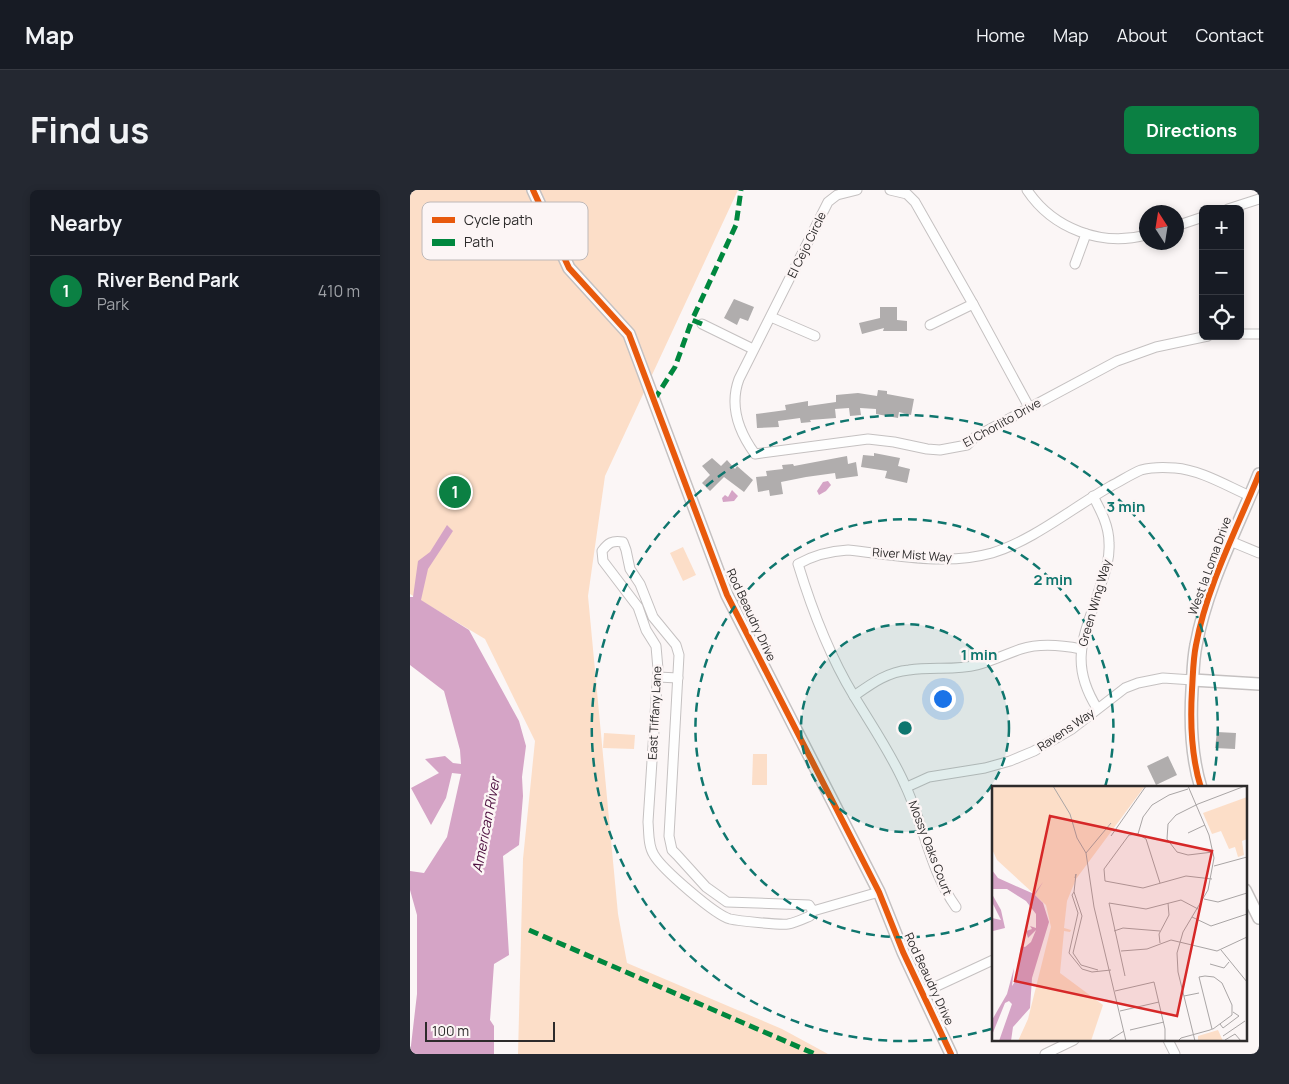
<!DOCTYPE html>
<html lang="en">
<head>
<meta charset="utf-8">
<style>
	body { margin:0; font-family:Manrope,sans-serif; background:#242831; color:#f1f3f6 }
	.controls { position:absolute; right:15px; top:15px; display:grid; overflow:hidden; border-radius:8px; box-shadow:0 2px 8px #0003 }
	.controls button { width:45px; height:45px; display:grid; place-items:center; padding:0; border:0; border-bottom:1px solid #363941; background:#171b24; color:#f1f3f6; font:25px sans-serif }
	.compass { position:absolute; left:729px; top:15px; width:45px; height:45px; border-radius:50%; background:#171b24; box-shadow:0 2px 8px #0003; rotate:348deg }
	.scale { position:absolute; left:15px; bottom:12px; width:130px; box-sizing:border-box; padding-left:5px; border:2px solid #2d2b2b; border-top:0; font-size:14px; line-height:18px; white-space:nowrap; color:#2d2b2b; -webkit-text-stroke:4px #fcf5f5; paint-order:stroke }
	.you { position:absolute; left:532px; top:508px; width:18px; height:18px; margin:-12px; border:4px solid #fff; border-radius:50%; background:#1a73e8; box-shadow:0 0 0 8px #1a73e833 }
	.badge { display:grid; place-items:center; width:32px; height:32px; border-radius:50%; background:#0b8043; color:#fff; font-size:16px; font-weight:700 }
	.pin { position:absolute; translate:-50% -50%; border:2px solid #fff; box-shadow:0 1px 5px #0006 }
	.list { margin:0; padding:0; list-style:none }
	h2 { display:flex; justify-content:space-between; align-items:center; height:65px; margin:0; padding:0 20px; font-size:21px }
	h2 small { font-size:16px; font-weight:400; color:#9ea1a6 }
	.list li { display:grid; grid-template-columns:32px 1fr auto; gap:15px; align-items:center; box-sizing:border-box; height:70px; padding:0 20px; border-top:1px solid #363941 }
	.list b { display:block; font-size:19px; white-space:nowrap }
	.list p { margin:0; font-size:16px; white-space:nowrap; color:#9ea1a6 }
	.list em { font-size:16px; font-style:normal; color:#9ea1a6 }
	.icon { flex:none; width:28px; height:28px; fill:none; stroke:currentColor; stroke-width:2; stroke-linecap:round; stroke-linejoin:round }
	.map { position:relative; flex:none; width:849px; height:864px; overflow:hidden; border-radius:8px }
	header { display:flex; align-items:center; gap:30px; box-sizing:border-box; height:70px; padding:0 25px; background:#171b24; border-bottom:1px solid #363941 }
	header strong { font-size:24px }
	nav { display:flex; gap:28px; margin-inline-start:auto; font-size:18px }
	.intro { display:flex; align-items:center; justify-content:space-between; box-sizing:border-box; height:120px; padding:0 30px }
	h1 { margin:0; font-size:35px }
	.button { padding:12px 22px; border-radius:8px; background:#0b8043; color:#fff; font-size:18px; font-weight:700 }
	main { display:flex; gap:30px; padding:0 30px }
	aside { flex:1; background:#171b24; border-radius:8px; box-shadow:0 2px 8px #0003 }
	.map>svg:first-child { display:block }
</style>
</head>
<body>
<header>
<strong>Map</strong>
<nav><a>Home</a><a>Map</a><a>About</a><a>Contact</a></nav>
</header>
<div class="intro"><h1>Find us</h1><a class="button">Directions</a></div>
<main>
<aside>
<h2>Nearby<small></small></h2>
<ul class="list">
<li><span class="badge">1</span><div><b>River Bend Park</b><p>Park</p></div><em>410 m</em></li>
</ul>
</aside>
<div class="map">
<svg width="849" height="864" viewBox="0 0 849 864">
	<rect width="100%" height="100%" fill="#fbf6f6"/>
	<g fill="#fcdec8">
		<polygon points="0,0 328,0 195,286 178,406 208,724 217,773 372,839 418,864 108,864 113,669 125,551 75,449 0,404"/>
		<polygon points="273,357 286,385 273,391 260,363"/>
		<polygon points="194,543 225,545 224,559 193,558"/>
		<polygon points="343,564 357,564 357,595 342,595"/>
	</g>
	<g fill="#d5a4c6">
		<polygon points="418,291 421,295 416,301 409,305 407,301 413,292"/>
		<polygon points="322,300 328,306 324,311 313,312 312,308 315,305 318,307"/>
		<polygon points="37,335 43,341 18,379 11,410 59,440 109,531 116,556 112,587 113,606 109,655 93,666 99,765 84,774 80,830 84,836 84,864 0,864 7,804 7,725 0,700 0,681 14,683 37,647 51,584 42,583 36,608 21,635 1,598 29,583 15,569 35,566 43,573 51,574 50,560 34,501 0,475 0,407 3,407 8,371 20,362"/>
	</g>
	<g fill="#b0adad">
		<polygon points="324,109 344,117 338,131 330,128 327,135 314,128"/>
		<polygon points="470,117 487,117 487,130 497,131 497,141 473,141 474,138 452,144 449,133 470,128"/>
		<polygon points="468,200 477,201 477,204 504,209 501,225 489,222 488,228 466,224 466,219 450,218 451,225 440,226 439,218 425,219 426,228 400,230 401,232 391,233 390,228 368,231 369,237 347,238 346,224 376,220 375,215 398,211 398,216 426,212 426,205 448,203 467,206"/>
		<polygon points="464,263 490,268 488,276 500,279 497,293 475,288 477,281 451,277 453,265 464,266"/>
		<polygon points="437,266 438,274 446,272 448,286 426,289 425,283 396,287 371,292 373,304 360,306 359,300 348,302 346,287 357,286 356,281 373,279 372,275 383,274 384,276"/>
		<polygon points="302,268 311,276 317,270 325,279 327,276 343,290 334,302 314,287 300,301 292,293 300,285 292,276"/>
		<polygon points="807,542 826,543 825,559 805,558"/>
		<polygon points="758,566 767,585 746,595 737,576"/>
	</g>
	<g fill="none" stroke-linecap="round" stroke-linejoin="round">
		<g stroke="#c5c1c1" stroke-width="11">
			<g id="street">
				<path d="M447 0 427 5 418 12 329 189C319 216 329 242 345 264L458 249 484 252 517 259 530 260 557 255 565 247 707 171 746 157 798 146"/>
				<polyline points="480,0 497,4 505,12 563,114 619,217"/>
				<path d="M617 0C643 39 692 57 736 45"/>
				<polyline points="818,19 849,9"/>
				<polyline points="766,36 793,27"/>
				<polyline points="665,74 676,44"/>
				<polyline points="361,127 405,146"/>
				<polyline points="292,134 343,159"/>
				<polyline points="520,135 563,114"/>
				<polyline points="830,144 849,144"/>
				<path d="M683 306C691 321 699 336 699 353 700 367 696 381 691 394 676 443 657 470 687 518"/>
				<polyline points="820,351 849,363"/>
				<polyline points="248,487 268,488"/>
				<path d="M444 506C461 494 477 482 499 480 522 476 544 481 567 475 582 471 596 464 611 459 630 453 651 455 671 459"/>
				<polyline points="497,597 519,587 575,578 600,571 624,561 662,539 715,498 728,493 753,488 783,490"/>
				<path d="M546 717C520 681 514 635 495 595 481 563 462 536 444 506 419 465 402 420 388 374 404 365 420 361 438 360 485 365 536 376 582 363 624 350 662 318 701 296 711 291 721 284 731 280 742 277 754 277 765 278 791 280 817 296 840 306"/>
				<path d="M403 721 399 715 317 712 296 697 267 665 262 660 259 646 269 465 266 455 243 427 230 394 220 379 216 360 213 352C202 350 198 353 192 361L193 371 228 417 236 440 246 456 248 479 238 632C239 643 238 656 244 665 252 679 305 725 320 729 329 731 369 735 378 734 385 733 393 729 400 726L403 721 469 702"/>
				<polyline points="512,803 583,770"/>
				<polyline points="758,850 765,864"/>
				<polyline points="635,864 664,850"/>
			</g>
		</g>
		<g stroke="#c5c1c1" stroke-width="14">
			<g id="secondary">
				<polyline points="123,0 159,78 219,144 317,405 469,702 493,762 541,864"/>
				<polyline points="783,490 849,494"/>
				<path d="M791 598C781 566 780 533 782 500 783 485 783 469 786 455 797 395 827 339 849 284"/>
				<polyline points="835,700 849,728"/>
			</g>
		</g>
		<use href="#street" stroke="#fefefe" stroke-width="9"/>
		<use href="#secondary" stroke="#fefefe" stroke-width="11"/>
		<g stroke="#00873e" stroke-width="5" stroke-dasharray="10 5" stroke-linecap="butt">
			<polyline points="292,134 282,130 326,35 331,0"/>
			<polyline points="244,210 265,177 282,130"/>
			<polyline points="119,740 405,864"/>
		</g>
		<g stroke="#fcf5f5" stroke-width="9">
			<g id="cycleway">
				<polyline points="123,0 159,78 219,144 317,405 469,702 493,762 541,864"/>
				<path d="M791 598C781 566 780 533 782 500 783 485 783 469 786 455 797 395 827 339 849 284"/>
			</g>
		</g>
		<use href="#cycleway" stroke="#e8590c" stroke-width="6"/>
	</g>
	<circle cx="495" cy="538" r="104" fill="#0f766e" fill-opacity=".12"/>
	<g fill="none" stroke="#0f766e" stroke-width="2.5" stroke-dasharray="9 6">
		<circle cx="495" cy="538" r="104"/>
		<path d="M582 728A209 209 0 1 1 695 597"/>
		<path d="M581 839A313 313 0 1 1 802 598"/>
	</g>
	<g text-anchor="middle" stroke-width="5" stroke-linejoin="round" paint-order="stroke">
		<g font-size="12" fill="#2d2b2b" stroke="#fcf5f5">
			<text transform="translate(397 55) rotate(-64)" y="4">El Cejo Circle</text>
			<text transform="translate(592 233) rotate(-29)" y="4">El Chorlito Drive</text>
			<text transform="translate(502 365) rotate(4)" y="4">River Mist Way</text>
			<text transform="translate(800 376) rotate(-70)" y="4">West la Loma Drive</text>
			<text transform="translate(685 413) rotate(-74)" y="4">Green Wing Way</text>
			<text transform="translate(341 425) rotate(65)" y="4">Rod Beaudry Drive</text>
			<text transform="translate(245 523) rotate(-87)" y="4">East Tiffany Lane</text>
			<text transform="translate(656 540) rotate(-34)" y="4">Ravens Way</text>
			<text transform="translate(520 658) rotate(69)" y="4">Mossy Oaks Court</text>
			<text transform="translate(519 789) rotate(65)" y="4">Rod Beaudry Drive</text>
		</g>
		<g font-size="14" font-style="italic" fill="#4b0d3d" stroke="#fcf5f5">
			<text transform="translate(76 635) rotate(-79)" y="5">American River</text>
		</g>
	</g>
	<g transform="translate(582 596)">
		<rect width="255" height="255" fill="#fbf6f6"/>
		<path d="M0 0H153L84 93 75 115 72 142 79 144 78 146 72 145 68 187 111 219 99 255H26L36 233 59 141 54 119 5 74 0 63ZM255 11V53L250 55 252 69 246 71 243 61 237 63 229 45 220 48 211 27ZM226 244 231 255H206V250Z" fill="#fcdec8"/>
		<path d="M0 84 6 92 42 108 51 96 43 109 51 117 57 136 40 192 38 222 21 241 19 255H7L20 218 17 215 13 217 0 249V234L15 208 22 182 20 200 24 194 29 160 33 161 39 156 44 144 36 152 34 145 40 143 38 140 44 142V128L34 115 15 103H0ZM0 108 9 124 13 142 1 145 0 153V132L9 134 0 116Z" fill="#d5a4c6"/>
		<path fill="none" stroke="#a9a5a5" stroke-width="1" d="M61 0 78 28 85 52 94 67 102 121 134 255M196 0 217 49 222 72 216 104 191 146 185 167 186 186 203 255M196 47 213 39M146 48 151 31 160 19 177 9 196 3M119 50 154 0M221 66 196 69 185 66 175 53 176 38 184 29 206 18 253 0M94 67 119 37M222 80 255 71M168 97 154 53 146 48 137 49 112 83 113 95 151 102 194 90 220 93M82 106 84 88 83 92M212 113 226 116 255 107M200 131 219 140 255 128M122 145 131 142 168 145M168 157 167 148 177 129 176 117M229 164 255 196M129 165 155 163 179 154 225 165 255 151M218 178 232 182 237 176M106 184 89 179 81 167 90 130 82 106 80 109 86 127 77 167 90 183 100 186 119 184M133 190 117 117 154 123 189 114 206 123M123 205 162 196 173 243V255M192 210 207 207M128 225 167 216M228 238 231 242 247 230 241 226M138 244 172 236M231 250 253 235M233 254 243 248 249 255M116 255 132 245M186 255 189 252 218 244 220 243H221L240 229V219L230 197 222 191 213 190 207 191 220 243"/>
		<path fill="#d62828" fill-opacity="0.15" stroke="#d62828" stroke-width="2.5" d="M58 30 220 65 185 230 23 195Z"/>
		<rect width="255" height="255" fill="none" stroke="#2d2b2b" stroke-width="2.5"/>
	</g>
	<rect x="12" y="12" width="166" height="58" rx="8" fill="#fcf5f5" stroke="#beb8b8" stroke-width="1"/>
	<rect x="22" y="27" width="23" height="6" fill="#e8590c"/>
	<rect x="22" y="49" width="23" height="7" fill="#00873e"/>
	<g font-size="14" fill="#2d2b2b">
		<text x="54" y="35">Cycle path</text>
		<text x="54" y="57">Path</text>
	</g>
	<circle cx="495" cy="538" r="8" fill="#0f766e" stroke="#fcf5f5" stroke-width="2.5"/>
	<g font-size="15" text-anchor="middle" font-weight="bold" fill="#0f766e" stroke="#fcf5f5" stroke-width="5" stroke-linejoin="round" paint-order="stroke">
		<text x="716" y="322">3 min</text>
		<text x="643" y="395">2 min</text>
		<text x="569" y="470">1 min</text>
	</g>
</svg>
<div class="controls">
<button>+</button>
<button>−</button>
<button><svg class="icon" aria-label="locate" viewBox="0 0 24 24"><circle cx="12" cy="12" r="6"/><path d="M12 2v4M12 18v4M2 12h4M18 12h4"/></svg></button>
</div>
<svg class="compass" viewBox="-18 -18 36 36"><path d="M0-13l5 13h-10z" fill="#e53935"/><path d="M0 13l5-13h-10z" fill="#9ea1a6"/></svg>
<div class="scale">100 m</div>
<div class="you"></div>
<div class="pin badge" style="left:45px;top:302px">1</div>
</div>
</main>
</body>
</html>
